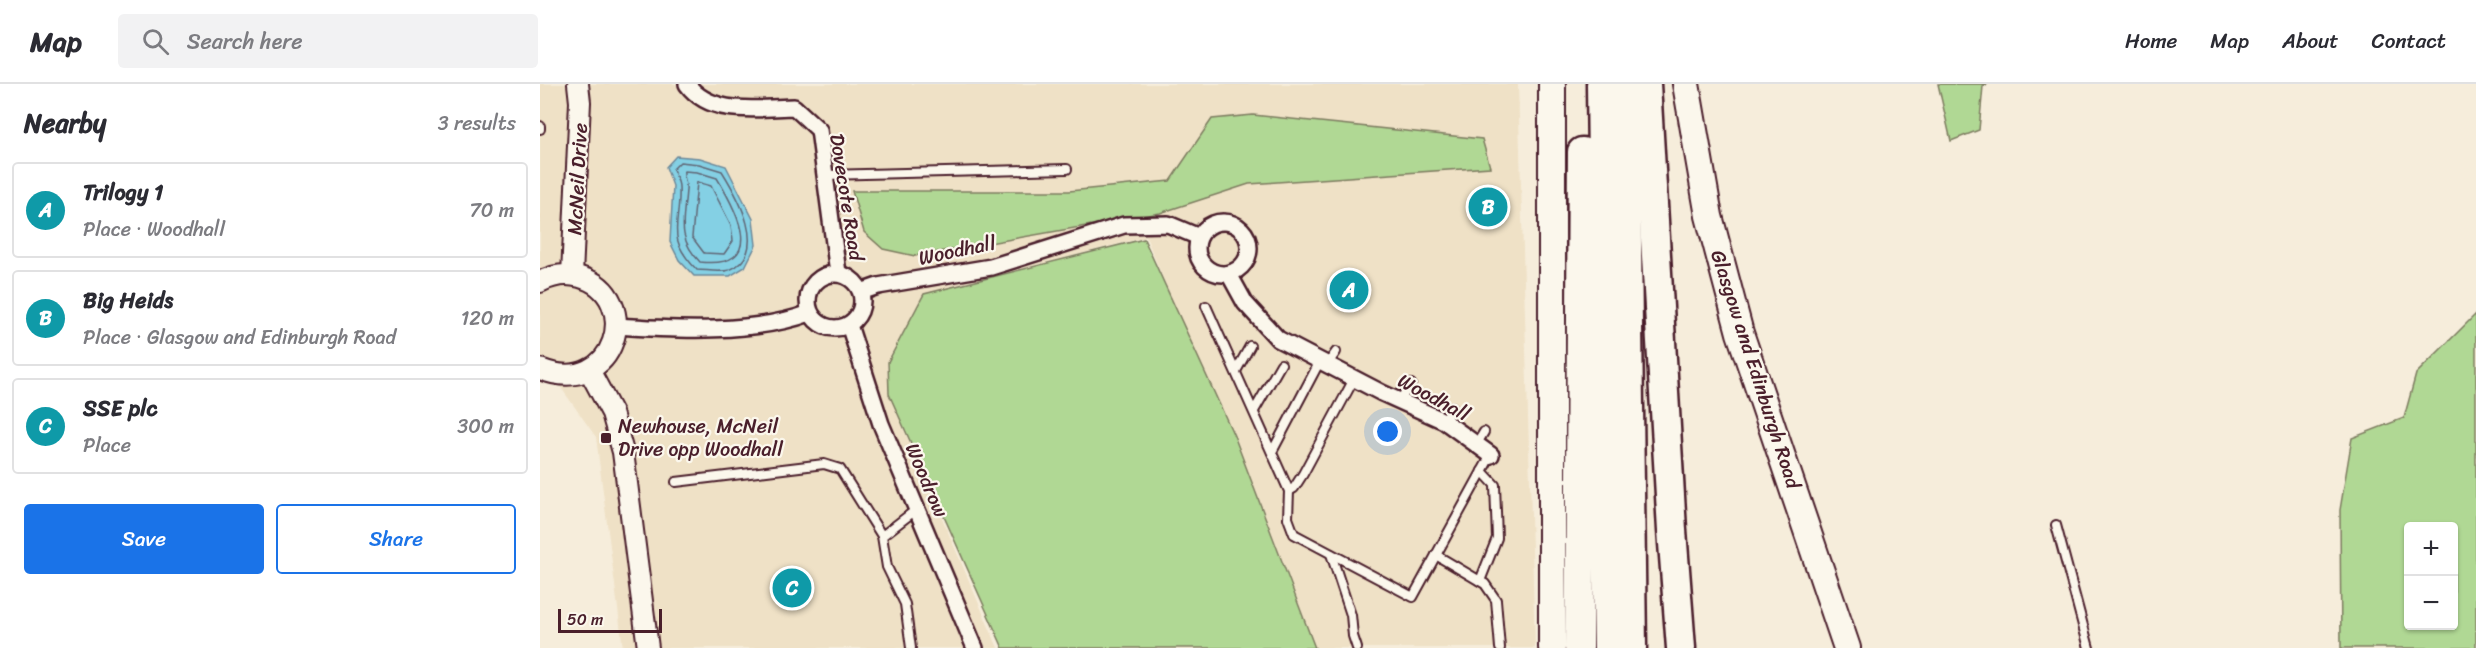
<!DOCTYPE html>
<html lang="en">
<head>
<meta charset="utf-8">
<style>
	body { margin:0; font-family:Sriracha,sans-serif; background:#f2f2f3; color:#2b2b33 }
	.controls { position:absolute; right:18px; bottom:18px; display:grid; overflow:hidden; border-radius:6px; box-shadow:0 2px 4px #0004 }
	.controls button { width:54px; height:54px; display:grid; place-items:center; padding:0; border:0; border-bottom:2px solid #e1e1e2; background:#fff; color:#2b2b33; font:30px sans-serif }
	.scale { position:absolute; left:18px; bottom:15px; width:104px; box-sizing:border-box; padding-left:6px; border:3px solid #4a1f2b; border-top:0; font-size:16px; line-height:21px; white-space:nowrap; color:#4a1f2b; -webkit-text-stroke:4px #fbf7ec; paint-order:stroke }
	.you { position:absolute; left:848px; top:348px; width:21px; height:21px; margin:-15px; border:4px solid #fff; border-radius:50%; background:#1a73e8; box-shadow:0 0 0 9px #1a73e833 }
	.badge { display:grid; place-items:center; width:39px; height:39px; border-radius:50%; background:#1a73e8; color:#fff; font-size:20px; font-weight:700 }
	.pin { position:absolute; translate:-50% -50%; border:3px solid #fff; box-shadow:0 2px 6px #0006 }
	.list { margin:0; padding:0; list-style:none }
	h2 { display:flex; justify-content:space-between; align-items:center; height:78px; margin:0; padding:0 24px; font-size:26px }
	h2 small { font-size:20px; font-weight:400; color:#7c7c81 }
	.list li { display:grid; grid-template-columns:39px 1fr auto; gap:18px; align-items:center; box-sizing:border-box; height:96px; margin:0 12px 12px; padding:0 12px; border:2px solid #e1e1e2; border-radius:6px }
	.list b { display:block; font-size:22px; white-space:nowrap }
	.list p { margin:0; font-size:20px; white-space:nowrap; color:#7c7c81 }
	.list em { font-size:20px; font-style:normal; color:#7c7c81 }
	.actions { display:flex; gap:12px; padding:18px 24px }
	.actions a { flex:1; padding:14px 0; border:2px solid #1a73e8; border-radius:6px; text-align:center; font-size:21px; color:#1a73e8 }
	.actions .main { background:#1a73e8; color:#fff }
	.icon { flex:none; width:33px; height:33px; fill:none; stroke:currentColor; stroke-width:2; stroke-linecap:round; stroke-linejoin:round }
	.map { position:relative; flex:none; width:1936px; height:564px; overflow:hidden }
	header { display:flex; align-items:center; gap:36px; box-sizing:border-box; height:84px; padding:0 30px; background:#fff; border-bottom:2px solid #e1e1e2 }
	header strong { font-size:28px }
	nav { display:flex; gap:33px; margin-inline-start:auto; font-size:21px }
	.search { width:420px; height:54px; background:#f2f2f3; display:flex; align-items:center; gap:15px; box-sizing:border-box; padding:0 21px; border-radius:6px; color:#7c7c81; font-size:22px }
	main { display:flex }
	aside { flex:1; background:#fff }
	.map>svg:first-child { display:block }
</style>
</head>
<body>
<header>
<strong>Map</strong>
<div class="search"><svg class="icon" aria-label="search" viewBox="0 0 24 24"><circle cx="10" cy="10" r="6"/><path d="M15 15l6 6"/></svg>Search here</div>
<nav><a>Home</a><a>Map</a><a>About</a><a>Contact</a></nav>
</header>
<main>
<aside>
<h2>Nearby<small>3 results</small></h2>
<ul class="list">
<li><span class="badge" style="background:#0f9aa8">A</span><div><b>Trilogy 1</b><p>Place · Woodhall</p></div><em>70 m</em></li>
<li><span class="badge" style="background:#0f9aa8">B</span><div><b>Big Heids</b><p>Place · Glasgow and Edinburgh Road</p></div><em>120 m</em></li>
<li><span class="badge" style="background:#0f9aa8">C</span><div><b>SSE plc</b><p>Place</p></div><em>300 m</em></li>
</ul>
<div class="actions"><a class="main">Save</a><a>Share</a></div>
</aside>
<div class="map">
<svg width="1936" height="564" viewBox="0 0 1936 564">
	<rect width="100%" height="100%" fill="#f6eddb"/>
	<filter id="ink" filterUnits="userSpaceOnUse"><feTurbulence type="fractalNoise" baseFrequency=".0167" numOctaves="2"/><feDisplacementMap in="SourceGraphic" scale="12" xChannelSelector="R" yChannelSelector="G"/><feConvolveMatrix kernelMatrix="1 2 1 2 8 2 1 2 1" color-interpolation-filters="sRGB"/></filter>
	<g filter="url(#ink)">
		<polygon fill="#efe1c6" points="0,0 978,0 995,564 775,564 606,153 384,210 347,279 349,311 458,564 83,564 56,353 0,274"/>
		<g fill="#b0d894" stroke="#7d7c60" stroke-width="1.5" fill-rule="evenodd">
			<polygon points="1398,0 1448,0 1443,2 1439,46 1411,57"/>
			<polygon points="713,31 942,55 950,83 709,100 620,129 375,172 343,165 324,148 312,107 529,107 630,97 672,35"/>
			<polygon points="604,155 695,354 775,564 463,564 349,310 348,278 384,210"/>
			<path d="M1936 230V564H1801L1800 426 1812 354 1864 334 1876 290ZM1868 442H1914V542H1868Z"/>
		</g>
		<polygon fill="#84d0e4" stroke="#6d899a" stroke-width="1.5" points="136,72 160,74 186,82 213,135 216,161 205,183 190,192 154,192 139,176 130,158 133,102 126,83"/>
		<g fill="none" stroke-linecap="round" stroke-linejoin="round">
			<g stroke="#616675" stroke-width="1.5">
				<path d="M140 78 159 80 182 87C197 111 231 169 189 186 181 189 166 186 157 186 124 152 141 142 139 103 139 97 135 91 133 85Z"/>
				<path d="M144 87 157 88 177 94C197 127 228 185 160 178 136 153 144 137 146 106 147 99 143 93 144 87Z"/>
				<polygon points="157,98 171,102 191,141 193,157 184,170 164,169 152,153"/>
			</g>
			<g stroke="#4a1f2b" stroke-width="12">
				<g id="service">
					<polyline points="0,42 0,45"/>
					<polyline points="285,91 527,85"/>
					<polyline points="666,222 749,407 754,404 763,390 814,295"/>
					<polyline points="787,281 796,268"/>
					<polyline points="696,287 710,262"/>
					<polyline points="859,317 871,300"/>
					<polyline points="714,327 741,280"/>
					<polyline points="904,337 912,323"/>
					<polyline points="936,361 944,348"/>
					<polyline points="732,368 780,277"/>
					<polyline points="136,398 284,380 300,385 342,452"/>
					<polyline points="749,407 748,434 754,450 873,513 951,371"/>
					<polyline points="1516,441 1549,564"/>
					<polyline points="791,470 811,531 813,552 817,564"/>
					<polyline points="896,471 945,500 956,516 960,564"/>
					<polyline points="940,497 957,454 955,401 942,387"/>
					<polyline points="371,564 365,520 347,483 342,452 377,425"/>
				</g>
			</g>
			<g stroke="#4a1f2b" stroke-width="20">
				<g id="minor">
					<path d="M147 0C171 33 218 24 254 23L279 46 298 189"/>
					<circle cx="683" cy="164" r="26"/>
					<circle cx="295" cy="217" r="27"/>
					<polyline points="689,190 705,219 738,255 842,309 904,337 951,371"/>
					<polyline points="321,208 338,202 451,183 584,141 628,140 659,153"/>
					<polyline points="309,241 341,340 435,564"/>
					<path d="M76 242C136 246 214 250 270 229"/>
				</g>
			</g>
			<g stroke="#4a1f2b" stroke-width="24">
				<g id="tertiary">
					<polyline points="32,191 40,18 38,0"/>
					<path d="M0 198C13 191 26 189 40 193 104 211 77 316 0 285"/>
					<polyline points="49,286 72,329 83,368 108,564"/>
				</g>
			</g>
			<g stroke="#4a1f2b" stroke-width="30">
				<g id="trunk">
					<polyline points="1012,0 1012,564"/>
					<polyline points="1146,0 1169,132 1200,249 1307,564"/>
				</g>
			</g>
			<g stroke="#4a1f2b" stroke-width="33">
				<g id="motorway">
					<polyline points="1061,0 1068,564"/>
					<polyline points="1085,0 1092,564"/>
					<polyline points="1106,0 1132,446 1141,564"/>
					<polyline points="1039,564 1042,68"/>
				</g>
			</g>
			<use href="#service" stroke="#fbf7ec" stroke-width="8"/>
			<use href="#minor" stroke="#fbf7ec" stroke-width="15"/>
			<use href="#tertiary" stroke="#fbf7ec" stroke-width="20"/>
			<use href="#trunk" stroke="#fbf7ec" stroke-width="26"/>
			<use href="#motorway" stroke="#fbf7ec" stroke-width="28"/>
		</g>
	</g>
	<rect fill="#4a1f2b" stroke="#fbf7ec" stroke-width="2" x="60" y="348" width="12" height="12" rx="3"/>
	<g text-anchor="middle" stroke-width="4.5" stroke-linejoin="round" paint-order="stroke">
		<g font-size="20" fill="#4a1f2b" stroke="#fbf7ec">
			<text transform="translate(37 95) rotate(-87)" y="7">McNeil Drive</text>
			<text transform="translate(307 113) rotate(81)" y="7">Dovecote Road</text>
			<text transform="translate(417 166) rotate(-12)" y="7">Woodhall</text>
			<text transform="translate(1216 285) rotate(72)" y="7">Glasgow and Edinburgh Road</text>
			<text transform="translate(894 313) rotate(28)" y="7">Woodhall</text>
			<text transform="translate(387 396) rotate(67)" y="7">Woodrow</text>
		</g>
		<g font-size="20" fill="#4a1f2b" stroke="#fbf7ec" text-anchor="start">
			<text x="78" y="349">Newhouse, McNeil<tspan x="78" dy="23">Drive opp Woodhall</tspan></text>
		</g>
	</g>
</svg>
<div class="controls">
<button>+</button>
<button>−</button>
</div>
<div class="scale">50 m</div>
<div class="you"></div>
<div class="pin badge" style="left:809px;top:206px;background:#0f9aa8">A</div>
<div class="pin badge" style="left:948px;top:123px;background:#0f9aa8">B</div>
<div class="pin badge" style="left:252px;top:504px;background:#0f9aa8">C</div>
</div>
</main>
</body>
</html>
